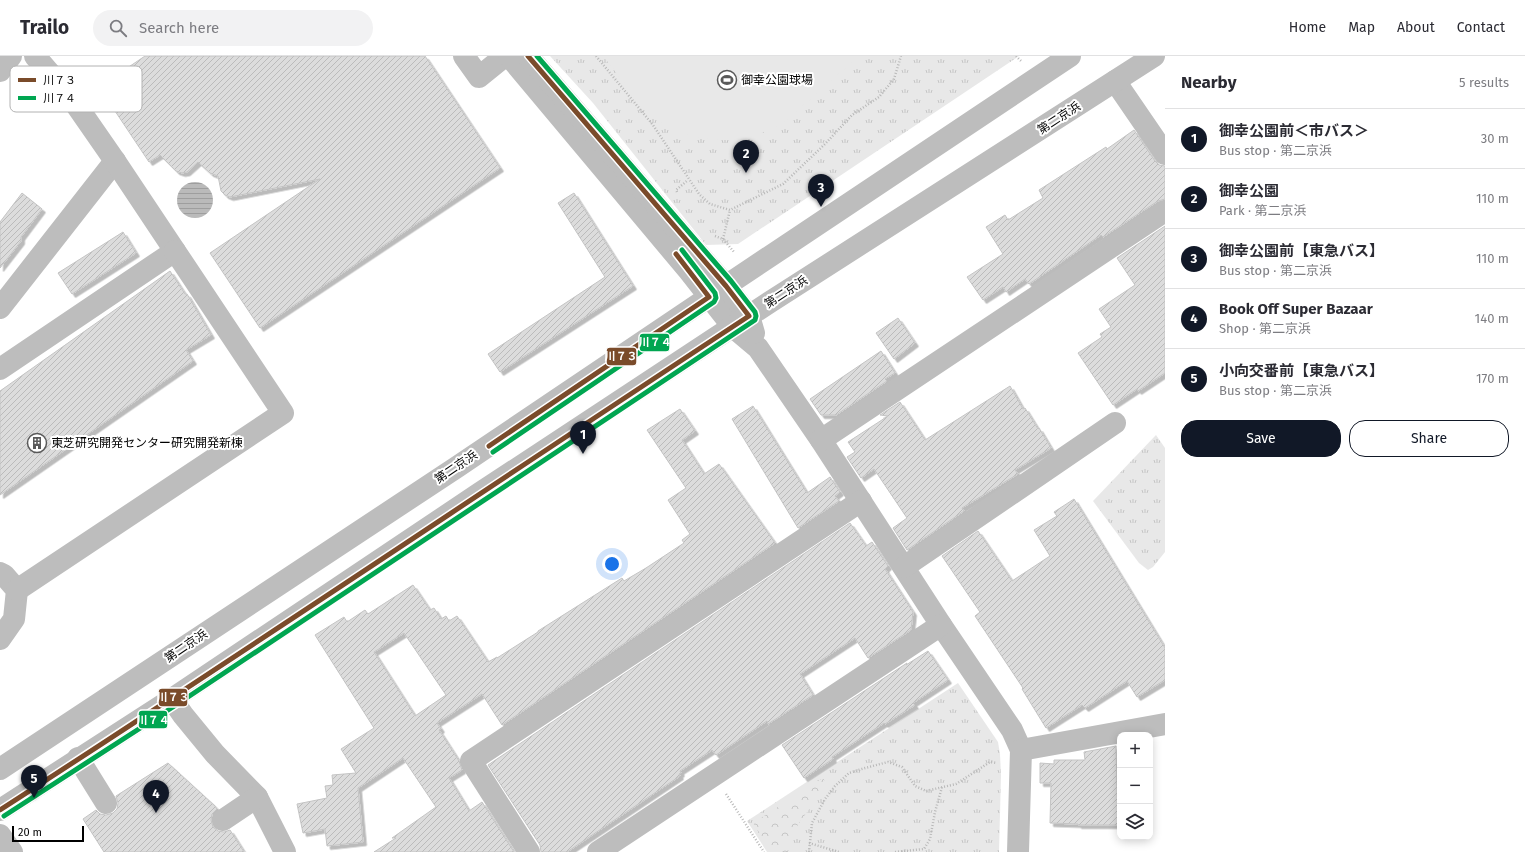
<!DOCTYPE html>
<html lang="en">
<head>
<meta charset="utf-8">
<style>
	body { margin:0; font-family:"Fira Sans","Noto Sans JP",sans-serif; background:#f2f2f3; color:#2b2b33 }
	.controls { position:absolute; right:12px; bottom:12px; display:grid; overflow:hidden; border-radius:8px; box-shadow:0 2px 10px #0003 }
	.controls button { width:36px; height:36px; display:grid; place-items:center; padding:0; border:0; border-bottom:1px solid #e1e1e2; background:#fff; color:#2b2b33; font:20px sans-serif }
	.scale { position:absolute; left:12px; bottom:10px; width:72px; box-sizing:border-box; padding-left:4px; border:2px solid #000; border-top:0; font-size:11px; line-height:14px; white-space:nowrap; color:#000; -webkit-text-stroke:3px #fff; paint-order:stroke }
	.you { position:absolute; left:612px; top:508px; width:14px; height:14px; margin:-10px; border:3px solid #fff; border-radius:50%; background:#1a73e8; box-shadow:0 0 0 6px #1a73e833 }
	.badge { display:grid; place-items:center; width:26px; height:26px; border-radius:50%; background:#111827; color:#fff; font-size:13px; font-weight:700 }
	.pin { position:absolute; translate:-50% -33px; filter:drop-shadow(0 1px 2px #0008) }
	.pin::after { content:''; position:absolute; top:21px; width:14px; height:12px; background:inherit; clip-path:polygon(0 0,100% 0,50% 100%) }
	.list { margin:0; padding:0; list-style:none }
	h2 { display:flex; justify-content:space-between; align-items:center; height:52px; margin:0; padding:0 16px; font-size:17px }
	h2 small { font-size:13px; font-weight:400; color:#7c7c81 }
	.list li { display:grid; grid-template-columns:26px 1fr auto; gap:12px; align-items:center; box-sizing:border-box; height:60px; padding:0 16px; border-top:1px solid #e1e1e2 }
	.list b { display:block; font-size:15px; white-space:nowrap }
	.list p { margin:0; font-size:13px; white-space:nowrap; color:#7c7c81 }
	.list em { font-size:13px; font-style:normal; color:#7c7c81 }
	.actions { display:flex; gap:8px; padding:12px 16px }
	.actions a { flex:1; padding:9px 0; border:1px solid #111827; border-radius:16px; text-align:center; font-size:14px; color:#111827 }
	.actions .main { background:#111827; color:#fff }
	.icon { flex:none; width:22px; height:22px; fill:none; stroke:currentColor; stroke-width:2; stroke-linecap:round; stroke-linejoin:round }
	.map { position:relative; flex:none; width:1165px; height:796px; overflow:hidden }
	header { display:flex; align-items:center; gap:24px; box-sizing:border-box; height:56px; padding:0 20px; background:#fff; border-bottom:1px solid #e1e1e2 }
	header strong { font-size:19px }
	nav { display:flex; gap:22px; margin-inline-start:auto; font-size:14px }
	.search { width:280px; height:36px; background:#f2f2f3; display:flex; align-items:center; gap:10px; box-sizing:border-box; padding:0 14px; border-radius:22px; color:#7c7c81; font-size:15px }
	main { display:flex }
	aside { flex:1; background:#fff }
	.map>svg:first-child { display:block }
</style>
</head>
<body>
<header>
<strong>Trailo</strong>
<div class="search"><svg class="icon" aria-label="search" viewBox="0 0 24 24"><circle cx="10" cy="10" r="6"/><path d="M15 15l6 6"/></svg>Search here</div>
<nav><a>Home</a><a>Map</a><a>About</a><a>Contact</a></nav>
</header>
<main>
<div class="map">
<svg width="1165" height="796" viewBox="0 0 1165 796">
	<defs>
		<pattern id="grass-tufts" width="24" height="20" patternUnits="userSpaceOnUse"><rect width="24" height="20" fill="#e8e8e8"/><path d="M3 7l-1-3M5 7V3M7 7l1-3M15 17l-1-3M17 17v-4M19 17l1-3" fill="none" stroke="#c5c5c5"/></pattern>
		<pattern id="forest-crowns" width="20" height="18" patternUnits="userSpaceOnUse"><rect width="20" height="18" fill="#e8e8e8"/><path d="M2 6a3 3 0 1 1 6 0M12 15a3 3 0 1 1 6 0" fill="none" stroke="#c5c5c5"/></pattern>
		<pattern id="water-rules" width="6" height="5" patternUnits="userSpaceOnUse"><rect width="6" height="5" fill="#bababa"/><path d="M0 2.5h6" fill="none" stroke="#9e9e9e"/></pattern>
		<pattern id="building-hatch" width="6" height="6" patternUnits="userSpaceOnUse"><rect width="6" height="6" fill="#dcdcdc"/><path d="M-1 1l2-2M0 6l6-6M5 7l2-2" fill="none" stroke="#bbb"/></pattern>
		<filter id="shadow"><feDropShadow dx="3.5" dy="3.5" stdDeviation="0" flood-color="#0004"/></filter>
	</defs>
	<rect width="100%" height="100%" fill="#fff"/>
	<g fill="url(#grass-tufts)">
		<polygon points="550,0 1019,0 738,188 706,189 593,47"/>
		<polygon points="1156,379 1165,392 1165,496 1153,511 1148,514 1139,507 1093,445"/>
		<polygon points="958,627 998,686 1000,698 1001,719 999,796 767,796 747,765"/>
	</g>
	<polygon fill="url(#forest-crowns)" points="823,722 827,729 799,767 792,779 787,796 772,796 753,767"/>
	<path fill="#e8e8e8" d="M603 0H859L789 62C759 83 729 89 693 80 680 76 668 72 657 63 637 45 620 21 603 0Z"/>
	<circle fill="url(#water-rules)" cx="195" cy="144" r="18"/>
	<g fill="url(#building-hatch)" stroke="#c4c4c4" fill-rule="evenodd" filter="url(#shadow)">
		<polygon points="145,0 425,0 500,112 260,272 210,197 320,123 230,141 225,139 221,135 218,120 210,117 198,106 187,116 182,117 176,115 160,99 149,106 99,31"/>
		<polygon points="1134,74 1155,105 1159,109 1165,110 1165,143 1158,145 1103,181 1101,179 1029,228 1025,223 1006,236 1003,231 983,244 967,221 1003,198 986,171 1005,159 1008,164 1043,142 1039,134 1106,91 1107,93"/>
		<polygon points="22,137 42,153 21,181 21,185 0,212 0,166"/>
		<polygon points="574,137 633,230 500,316 488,298 605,221 558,147"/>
		<polygon points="1165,170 1165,317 1138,335 1137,333 1113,349 1078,297 1102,281 1100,278 1111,271 1099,253 1135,229 1117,202"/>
		<polygon points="123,176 136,197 72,238 58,217"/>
		<polygon points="170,215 185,238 187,238 211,279 186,294 193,305 0,439 0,335"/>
		<polygon points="898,262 915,287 894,303 876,277"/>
		<polygon points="881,295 895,317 885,323 887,325 836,359 821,359 810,343"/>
		<polygon points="1010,330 1023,353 1025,352 1038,373 1039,372 1051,392 1015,414 1018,418 962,452 964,455 907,494 893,472 907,462 874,413 861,422 847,401 855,396 848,386 888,360 880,359 900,346 925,384"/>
		<polygon points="753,350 807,437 830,421 840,436 835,440 839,445 798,472 732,363"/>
		<path d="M680 353 695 375 682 384 704 418 719 408 775 487 502 669 482 638 437 667 441 673 439 674 459 705 462 714 449 722 469 755 482 746 514 796H374L396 782H392L436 751 403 702 358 732 363 786 327 790 325 773 303 777 297 748 327 742 325 730 333 729 332 719 356 717 341 693 374 672 315 579 344 561 347 566 365 554 368 558 413 529 430 554 434 552 441 563 446 560 449 565 457 560 488 606 497 601V602L538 576V575L622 522 624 525 646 512 684 487 682 484 690 478 668 444 686 432 647 374ZM404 577 446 639 415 660 374 596Z"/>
		<polygon points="1074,443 1165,592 1165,624 1137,641 1127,625 1085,652 1082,649 1046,672 1022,633 1023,632 975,560 980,556 942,500 978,475 1012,525 1050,500 1034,474 1057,460 1054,456"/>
		<polygon points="850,467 866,490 872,486 888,510 885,513 913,556 911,574 868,602 855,582 800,618 813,639 768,668 767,665 716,699 712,694 680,715 681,717 679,718 680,720 567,796 541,796 540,789 488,709"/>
		<polygon points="928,595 948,624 913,647 915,649 885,668 884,667 832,701 833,703 804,722 782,689 907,607 906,609"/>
		<polygon points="1116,690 1118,769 1078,769 1078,768 1050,767 1051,727 1040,727 1040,707 1054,708 1054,704 1085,704 1084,696"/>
		<polygon points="168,707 215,750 217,753 212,758 211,764 213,771 218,775 224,776 230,774 244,796 104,796 83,763 96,754 100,758 106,759 113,757 117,753 118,747 116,740"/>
	</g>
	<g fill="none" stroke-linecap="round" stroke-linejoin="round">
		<g stroke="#b8b8b8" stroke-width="2.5" stroke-dasharray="1 2" stroke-linecap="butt">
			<polyline points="596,0 653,69 699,138 710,148 730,154 783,128 825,88 852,59 879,41 894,23 901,0"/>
			<polyline points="1016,0 1021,5"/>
			<polyline points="677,136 676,134 688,124"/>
			<polyline points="715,180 723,183 734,196"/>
			<polyline points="723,183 730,154"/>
			<polyline points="726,738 764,796"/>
			<polyline points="809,787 839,796"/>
			<polyline points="809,796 812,767 825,743 835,730 849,717 865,712 888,706 902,711 915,730 926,735 956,728 990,706 997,707"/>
			<polyline points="895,796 924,793 930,783 935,756 942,731"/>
		</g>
		<g stroke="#bdbdbd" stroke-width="22">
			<polyline points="464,0 479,21 505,0"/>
			<polyline points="509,0 689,215 733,271 758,292 821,384 941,569 1012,674 1021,694 1018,796"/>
			<polyline points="528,0 726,230 749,260 754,277"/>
			<polyline points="0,15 11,0"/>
			<polyline points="1115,25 1165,98"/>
			<polyline points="0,252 115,105"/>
			<polyline points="0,313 175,195 115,105 72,43 35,0"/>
			<polyline points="821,384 1165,155"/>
			<polyline points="904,511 1115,367"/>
			<polyline points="0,517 4,519 17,534 14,563 0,583"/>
			<polyline points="17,534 283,357 175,195"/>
			<polyline points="172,643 183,659 215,698 257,741 285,796"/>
			<polyline points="1021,694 1165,668"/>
			<polyline points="78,702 106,747"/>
			<polyline points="223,764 257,741"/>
			<polyline points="0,779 12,796"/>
			<polyline points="529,796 471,705 861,445"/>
			<polyline points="598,796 941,569"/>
		</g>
		<g stroke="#bdbdbd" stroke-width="22">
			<polyline points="0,713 457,411 709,241 1070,0"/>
			<polyline points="0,754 172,643 480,437 770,246 1154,0"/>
		</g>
		<g stroke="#fff" stroke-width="8">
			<g id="bus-1">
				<polyline points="489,390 709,241 676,198"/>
				<path d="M0 754C251 592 499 424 749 260L726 230 528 0"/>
			</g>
		</g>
		<g stroke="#fff" stroke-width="8">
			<g id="bus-2">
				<polyline points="493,396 714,246 716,242 715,237 682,194"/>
				<polyline points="4,760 176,649 755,264 756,260 755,256 731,225 537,0"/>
			</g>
		</g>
		<use href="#bus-1" stroke="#7a4b2a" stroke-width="5"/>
		<use href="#bus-2" stroke="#00a651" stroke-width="5"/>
	</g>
	<defs>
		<g id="stadium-ring" transform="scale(1)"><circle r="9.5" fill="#fff" stroke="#595959" stroke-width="1.5"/><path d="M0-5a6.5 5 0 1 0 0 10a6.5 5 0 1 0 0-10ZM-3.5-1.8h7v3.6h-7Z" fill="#595959"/></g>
		<g id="building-ring" transform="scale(1)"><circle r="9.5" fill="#fff" stroke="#595959" stroke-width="1.5"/><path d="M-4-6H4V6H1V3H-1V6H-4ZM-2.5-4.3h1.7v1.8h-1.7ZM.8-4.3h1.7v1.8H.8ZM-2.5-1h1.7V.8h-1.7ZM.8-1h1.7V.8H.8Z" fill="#595959"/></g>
	</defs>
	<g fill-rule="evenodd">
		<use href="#stadium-ring" x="727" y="24"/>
		<use href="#building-ring" x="37" y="387"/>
	</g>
	<g text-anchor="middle" stroke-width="4" stroke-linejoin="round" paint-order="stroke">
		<g font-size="12" fill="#000" stroke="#fff" text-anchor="start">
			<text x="741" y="28">御幸公園球場</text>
			<text x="51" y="391">東芝研究開発センター研究開発新棟</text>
		</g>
		<g font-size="12" fill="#000" stroke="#fff">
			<text transform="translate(1059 62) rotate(-33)" y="4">第二京浜</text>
			<text transform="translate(786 236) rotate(-33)" y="4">第二京浜</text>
			<text transform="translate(456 411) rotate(-34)" y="4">第二京浜</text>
			<text transform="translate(186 590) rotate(-34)" y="4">第二京浜</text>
		</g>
	</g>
	<rect x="10" y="10" width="132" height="46" rx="6" fill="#fff" stroke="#b2b2b2" stroke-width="1"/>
	<rect x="18" y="22" width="18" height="4" fill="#7a4b2a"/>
	<rect x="18" y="40" width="18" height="4" fill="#00a651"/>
	<g font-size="11" fill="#000">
		<text x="43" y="28">川７３</text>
		<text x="43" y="46">川７４</text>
	</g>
	<g stroke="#fff" stroke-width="1.5">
		<rect x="639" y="277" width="31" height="19" rx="4" fill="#00a651"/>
		<rect x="606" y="291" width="31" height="19" rx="4" fill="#7a4b2a"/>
		<rect x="158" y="632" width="30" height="19" rx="4" fill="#7a4b2a"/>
		<rect x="138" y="654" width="30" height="19" rx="4" fill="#00a651"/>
	</g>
	<g font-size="11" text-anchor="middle" font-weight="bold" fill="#fff">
		<text x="655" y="290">川７４</text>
		<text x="621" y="304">川７３</text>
		<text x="173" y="645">川７３</text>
		<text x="153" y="668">川７４</text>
	</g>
</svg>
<div class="controls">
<button>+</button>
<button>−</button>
<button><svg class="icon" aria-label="layers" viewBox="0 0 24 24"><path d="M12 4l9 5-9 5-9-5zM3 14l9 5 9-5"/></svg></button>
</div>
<div class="scale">20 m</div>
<div class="you"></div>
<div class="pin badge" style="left:583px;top:398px">1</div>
<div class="pin badge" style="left:746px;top:117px">2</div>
<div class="pin badge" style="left:821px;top:151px">3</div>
<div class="pin badge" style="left:156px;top:757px">4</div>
<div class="pin badge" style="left:34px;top:742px">5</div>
</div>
<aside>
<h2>Nearby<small>5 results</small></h2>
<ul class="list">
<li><span class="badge">1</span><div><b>御幸公園前＜市バス＞</b><p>Bus stop · 第二京浜</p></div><em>30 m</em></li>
<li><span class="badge">2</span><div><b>御幸公園</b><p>Park · 第二京浜</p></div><em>110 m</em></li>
<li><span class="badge">3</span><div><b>御幸公園前【東急バス】</b><p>Bus stop · 第二京浜</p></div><em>110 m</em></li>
<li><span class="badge">4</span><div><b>Book Off Super Bazaar</b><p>Shop · 第二京浜</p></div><em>140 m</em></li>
<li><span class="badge">5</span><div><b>小向交番前【東急バス】</b><p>Bus stop · 第二京浜</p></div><em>170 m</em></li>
</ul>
<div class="actions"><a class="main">Save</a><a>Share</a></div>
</aside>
</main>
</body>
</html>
